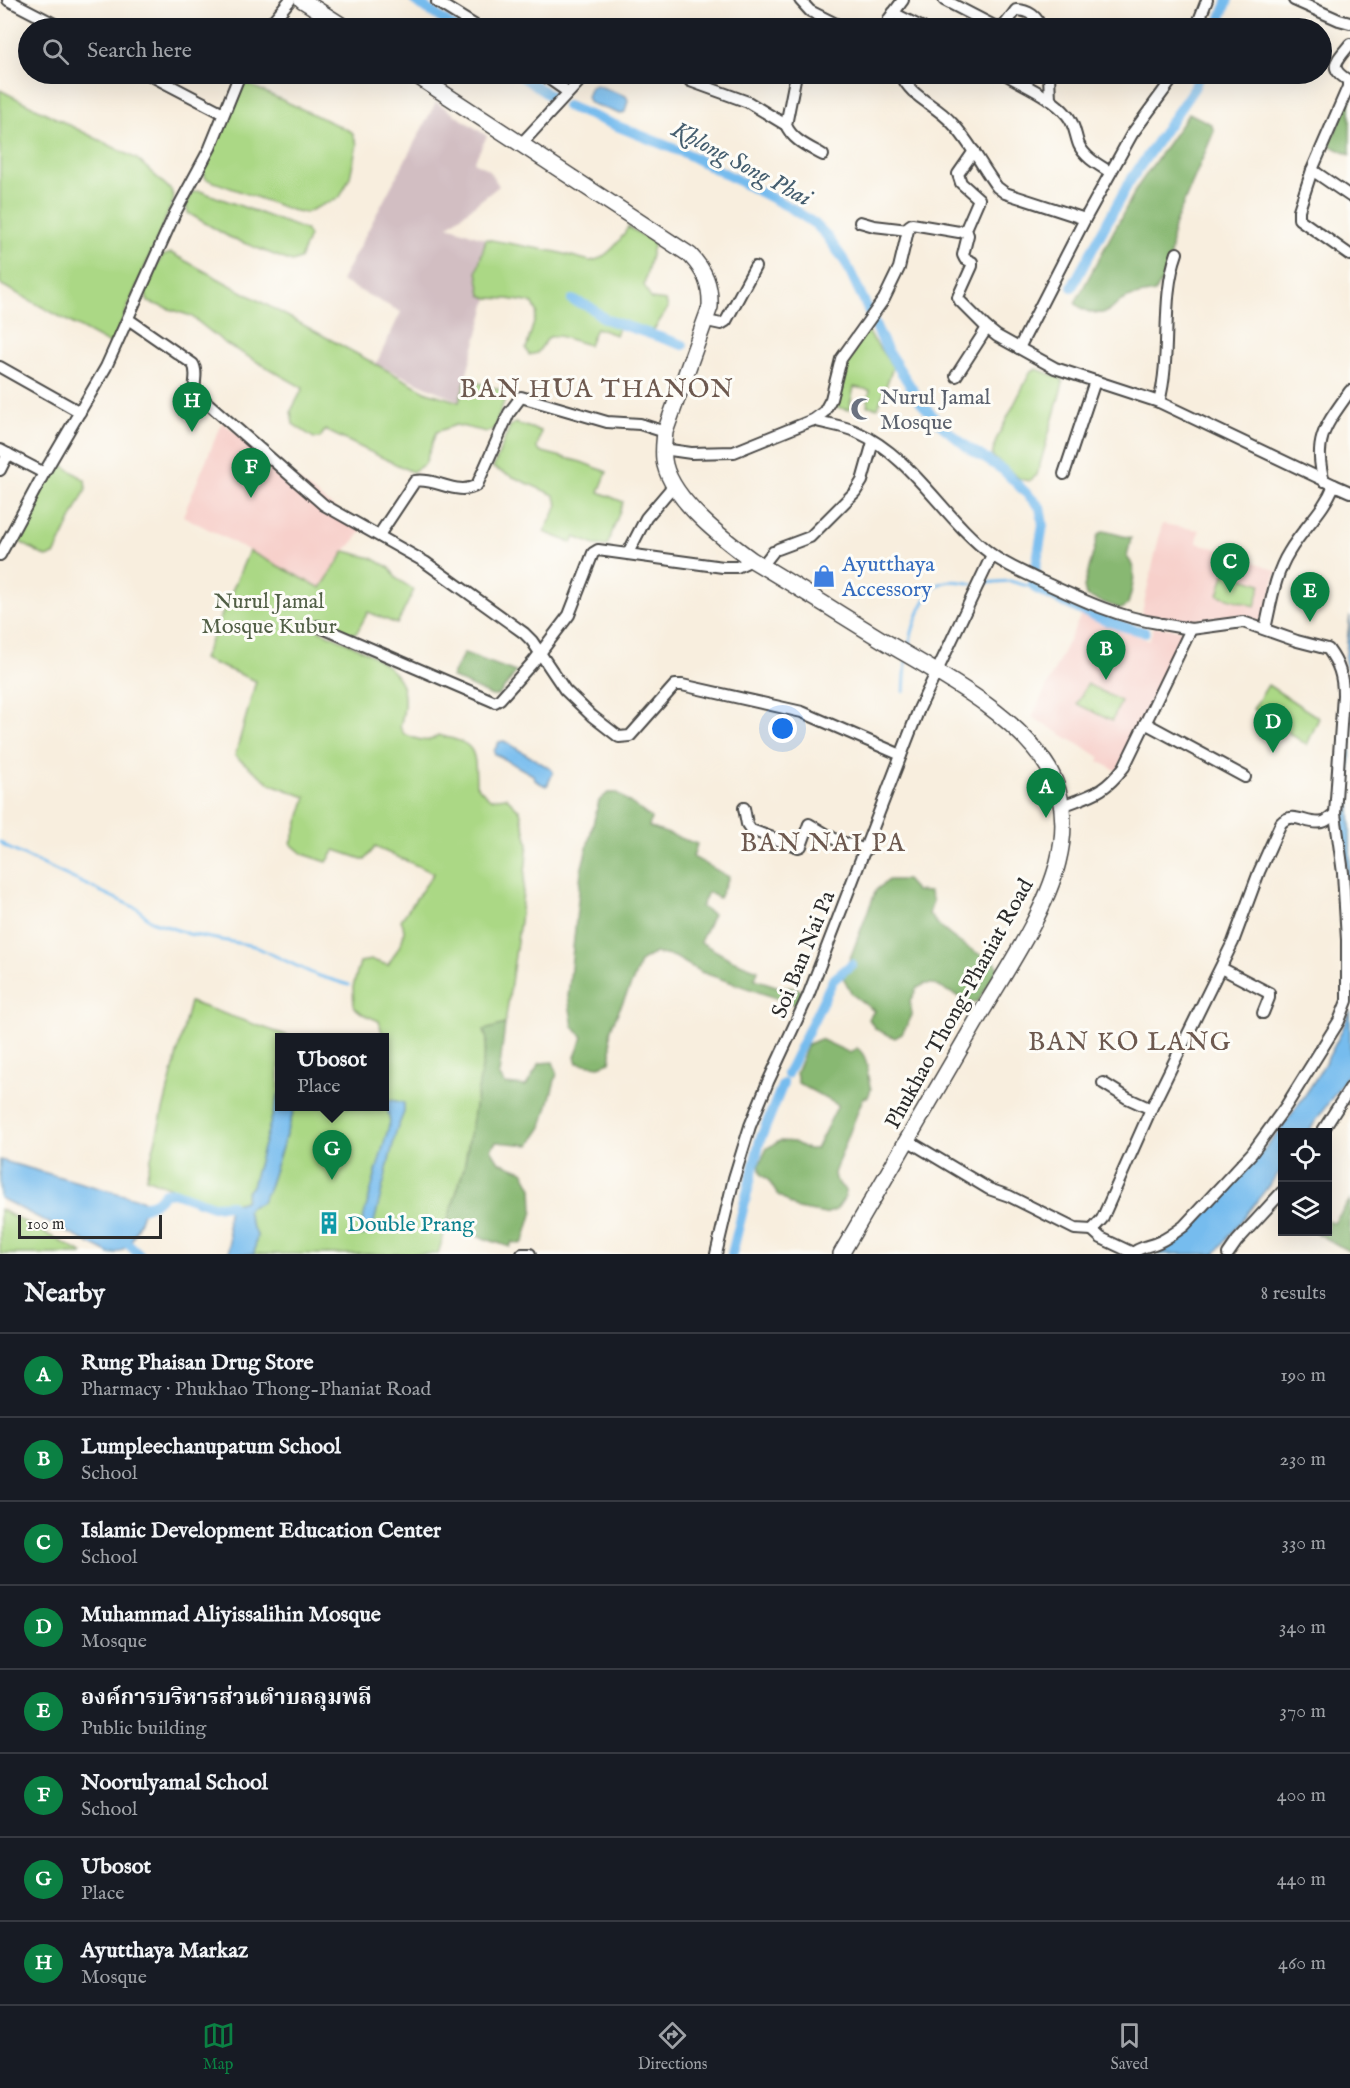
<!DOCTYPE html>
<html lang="en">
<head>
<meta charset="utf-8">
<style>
	body { margin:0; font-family:"IM FELL English","Noto Serif Thai",serif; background:#242831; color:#f1f3f6 }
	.controls { position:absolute; right:18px; bottom:18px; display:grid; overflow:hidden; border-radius:0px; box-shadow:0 6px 24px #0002 }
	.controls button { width:54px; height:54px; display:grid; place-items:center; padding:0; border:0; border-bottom:2px solid #363941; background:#171b24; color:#f1f3f6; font:30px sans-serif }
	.scale { position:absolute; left:18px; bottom:15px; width:144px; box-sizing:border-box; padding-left:6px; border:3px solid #2b2b2b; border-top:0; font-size:16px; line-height:21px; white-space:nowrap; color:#2b2b2b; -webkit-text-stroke:4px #fdfcf7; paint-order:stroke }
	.you { position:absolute; left:783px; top:729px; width:21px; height:21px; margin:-15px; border:4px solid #fff; border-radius:50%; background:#1a73e8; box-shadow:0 0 0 9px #1a73e833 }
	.badge { display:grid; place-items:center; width:39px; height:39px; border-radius:50%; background:#0b8043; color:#fff; font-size:20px; font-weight:700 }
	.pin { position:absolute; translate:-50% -50px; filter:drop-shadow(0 2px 3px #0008) }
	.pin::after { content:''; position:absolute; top:32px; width:21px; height:18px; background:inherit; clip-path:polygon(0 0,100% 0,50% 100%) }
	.popup { position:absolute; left:275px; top:1033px; width:114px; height:78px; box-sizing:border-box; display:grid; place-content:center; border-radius:0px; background:#171b24; filter:drop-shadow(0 2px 4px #0005); font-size:20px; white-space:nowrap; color:#9ea1a6 }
	.popup b { font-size:22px; color:#f1f3f6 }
	.popup::after { content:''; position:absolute; left:50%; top:100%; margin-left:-12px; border:12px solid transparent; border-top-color:#171b24 }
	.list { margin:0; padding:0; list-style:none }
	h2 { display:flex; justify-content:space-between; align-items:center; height:78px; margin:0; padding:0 24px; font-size:26px }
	h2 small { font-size:20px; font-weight:400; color:#9ea1a6 }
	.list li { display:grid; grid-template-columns:39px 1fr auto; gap:18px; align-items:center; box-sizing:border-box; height:84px; padding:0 24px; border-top:2px solid #363941 }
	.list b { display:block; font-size:22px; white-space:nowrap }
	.list p { margin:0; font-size:20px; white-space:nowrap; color:#9ea1a6 }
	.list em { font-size:20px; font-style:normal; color:#9ea1a6 }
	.icon { flex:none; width:33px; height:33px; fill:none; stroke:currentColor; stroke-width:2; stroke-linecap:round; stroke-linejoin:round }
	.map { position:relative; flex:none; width:1350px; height:1254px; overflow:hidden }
	.search { position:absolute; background:#171b24; box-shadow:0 6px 24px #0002; left:18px; right:18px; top:18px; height:66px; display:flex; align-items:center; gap:15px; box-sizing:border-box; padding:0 21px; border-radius:33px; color:#9ea1a6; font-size:22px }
	.sheet { height:750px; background:#171b24 }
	nav { display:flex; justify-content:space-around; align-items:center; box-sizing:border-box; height:84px; border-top:2px solid #363941; background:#171b24; font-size:16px; color:#9ea1a6 }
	nav a { display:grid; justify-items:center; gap:3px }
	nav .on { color:#0b8043 }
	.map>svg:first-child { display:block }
</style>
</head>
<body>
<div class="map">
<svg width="1350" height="1254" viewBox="0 0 1350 1254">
	<rect width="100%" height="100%" fill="#fdfcf7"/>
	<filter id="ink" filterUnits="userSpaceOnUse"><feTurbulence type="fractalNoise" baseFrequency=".0167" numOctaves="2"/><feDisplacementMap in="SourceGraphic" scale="12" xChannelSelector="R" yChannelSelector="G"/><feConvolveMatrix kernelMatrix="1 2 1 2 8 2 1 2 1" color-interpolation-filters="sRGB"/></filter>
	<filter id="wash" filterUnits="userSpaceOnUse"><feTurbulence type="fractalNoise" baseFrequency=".008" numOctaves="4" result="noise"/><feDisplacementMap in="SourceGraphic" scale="24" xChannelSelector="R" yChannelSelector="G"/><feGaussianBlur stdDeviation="1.35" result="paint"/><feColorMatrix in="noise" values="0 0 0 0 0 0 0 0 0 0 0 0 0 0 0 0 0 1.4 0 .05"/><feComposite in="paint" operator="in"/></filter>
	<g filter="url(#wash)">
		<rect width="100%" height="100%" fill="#f8eede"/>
		<g fill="#f7d0cb">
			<polygon points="222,422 363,530 339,558 321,588 183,516"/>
			<polygon points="1162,524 1199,530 1197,543 1232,553 1277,571 1265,617 1260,622 1235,615 1183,621 1141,617"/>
			<polygon points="1081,615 1149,640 1154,626 1182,630 1181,643 1117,771 1098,761 1100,757 1032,717"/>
		</g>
		<polygon fill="#d2bec2" points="436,102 487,136 474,162 489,170 499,186 448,226 486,239 477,271 481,295 488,298 459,401 376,364 401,312 341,281"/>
		<g fill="#abd885" stroke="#6b8258" stroke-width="1.5">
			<polygon points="245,83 352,132 357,144 350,177 340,197 305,213 291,210 206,179 203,170 241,84"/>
			<polygon points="0,90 137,159 171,190 174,199 113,342 108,343 0,284"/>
			<polygon points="200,191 306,230 309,236 300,259 292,262 229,237 188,213 186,205 193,192"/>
			<path d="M628 227 654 242 644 285 651 299 666 301 668 308 653 331 622 321 616 335 596 328 589 345 559 336 549 337 537 353 529 355 526 349 537 312 533 303 508 299 488 298 481 295 477 271 486 239 557 252 590 261C606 260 621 240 628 227Z"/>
			<polygon points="171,253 427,392 459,402 466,379 501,390 505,399 494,429 487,432 456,425 436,432 425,464 412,472 325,430 320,438 314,438 293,424 291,411 303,388 226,344 191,316 148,302 145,292 162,256"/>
			<polygon points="866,329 893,367 878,408 867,406 870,390 854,387 849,410 832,406 839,370"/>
			<polygon points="1036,369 1061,378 1063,383 1037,475 1029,481 1020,479 992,456 996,440 1031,371"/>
			<polygon points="515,423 541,431 537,448 539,451 581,462 607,472 599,492 623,502 607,546 595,545 575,537 572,543 544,532 558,505 554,495 493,468 510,426"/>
			<polygon points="61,464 85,480 86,489 54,555 46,557 20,542 18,533 53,466"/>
			<path d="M249 551 321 588 345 551 372 558 390 568 396 578 414 590 397 624 368 612 357 632 350 635 312 619 310 626C336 639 386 655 400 681 407 695 404 713 400 727L404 734C417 739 427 745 438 735 476 744 475 747 476 785L490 799 506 797 520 811 528 843 520 921 505 1024 484 1031 487 1040 464 1168 438 1254H254L257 1235 252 1227 247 1211 250 1207 261 1203 268 1190 295 1107 385 1106V1038L380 1037 382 1033 379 1021 363 1014 354 1007 353 987 360 962 372 960 388 965C396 951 410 936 401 920L434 873 375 847 365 860 335 850 327 862 303 854 291 844 306 797 271 784 235 756 256 681 203 659Z"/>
			<polygon points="1225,572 1261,584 1255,606 1218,595"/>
			<polygon points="1087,684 1121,701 1112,721 1077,704"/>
			<polygon points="1268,685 1319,718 1307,745 1253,709"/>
			<path d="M190 1002 291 1037 280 1038 279 1093 252 1186 247 1192 245 1201C221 1212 170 1187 146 1178Z"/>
			<polygon points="0,1209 84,1254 0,1254"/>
		</g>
		<g fill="#88b872" stroke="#5a724e" stroke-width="1.5">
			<polygon points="1350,99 1350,155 1329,145"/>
			<path d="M1189 113 1211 124 1214 131 1174 226C1169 253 1173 268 1155 292 1143 294 1131 295 1121 301 1117 303 1115 308 1110 310 1098 317 1084 312 1075 303L1138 186Z"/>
			<path d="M1104 531 1131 538 1127 557C1139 570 1132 589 1128 604L1121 609 1086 596 1084 587 1098 535Z"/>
			<polygon points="464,653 516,672 499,695 492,696 451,677"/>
			<path d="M608 793H617L651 818 649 827 697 844 693 857 729 877 719 898 708 892 701 907 713 914 700 942 732 960 758 970 755 979 779 987 797 988 802 992 796 1005 701 972 675 957 655 953 640 962C633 986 619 1006 611 1029 608 1038 614 1048 610 1062L599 1066 577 1063 575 1057 583 1037 573 1027 568 997 581 871 599 801Z"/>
			<path d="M889 880H906L916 891 929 892 933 901 929 914C946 937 971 950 996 963L998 969 978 1001 972 1003 933 984H925L917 988 910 1001 912 1015 902 1034 895 1038 875 1029 869 1019 874 1011 852 994 843 977 876 890Z"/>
			<polygon points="505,1024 499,1075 505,1084 526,1086 540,1063 553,1062 557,1073 542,1127 530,1145 496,1142 491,1149 499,1162 523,1171 532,1188 533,1211 524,1241 520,1244 512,1242 510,1247 465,1232 448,1220 464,1168 487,1040 484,1030"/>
			<path d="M820 1039 850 1053 857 1048C871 1058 865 1075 871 1089L868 1097 863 1098 834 1173 835 1180 845 1190V1197L836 1210 825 1214 798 1209 777 1194 769 1181 761 1174 759 1165 767 1148 780 1141 794 1142 807 1149H816L838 1105 798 1083 796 1073 808 1044Z"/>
			<polygon points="1350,1200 1350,1252 1315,1232 1328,1232 1328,1220 1334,1223"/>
		</g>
		<g fill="#76bcee" stroke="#50748c" stroke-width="1.5">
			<polygon points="596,85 626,96 628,100 625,112 620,114 590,103 587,97 591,87"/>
			<polygon points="1350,616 1350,908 1342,822 1349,675 1345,661"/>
			<polygon points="504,741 551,769 553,772 548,784 546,786 536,781 533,775 495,754 494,751 499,742"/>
			<path d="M1350 1011V1072L1308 1132H1282V1169L1215 1254H1156C1181 1244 1200 1221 1218 1202 1267 1150 1325 1078 1350 1011Z"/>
			<path d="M279 1093 280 1106 295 1107 268 1190 261 1203 250 1207 247 1211 252 1227 257 1235 254 1254H228C234 1240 221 1215 232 1206 236 1202 241 1203 245 1201L247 1192 252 1186Z"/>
			<polygon points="392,1100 404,1103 404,1112 396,1132 372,1231 368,1234 361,1235 361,1226 390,1122 386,1102"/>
			<path d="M0 1160 142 1200 145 1207C138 1224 133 1253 110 1254L0 1198Z"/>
		</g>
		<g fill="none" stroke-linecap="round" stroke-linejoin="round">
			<g stroke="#76bcee" stroke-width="3">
				<polyline points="983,583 1010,581 1035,588"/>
				<path d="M909 645C913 626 924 587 945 582 954 580 964 582 973 584"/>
				<polyline points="904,692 906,662"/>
				<polyline points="0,842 8,848 138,909 151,921 189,934 254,946 316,975 349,985"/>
			</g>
			<g stroke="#76bcee" stroke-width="10">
				<polyline points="414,0 455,28"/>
				<polyline points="1217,28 1228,0"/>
				<polyline points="518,74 555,99"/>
				<path d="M567 106 687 154 791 208 815 224 826 235 846 263 887 350 922 404 942 426 967 447 1003 470 1040 507 1043 525 1033 584 1035 588C1071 606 1106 624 1145 632"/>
				<polyline points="1072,287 1128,184 1194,88 1200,74"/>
				<polyline points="572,300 590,307 605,319 683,345"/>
				<polyline points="787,1074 833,980 852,964"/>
				<polyline points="134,1211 156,1202 165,1193 174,1192 213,1206 231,1205 240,1215"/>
				<polyline points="124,1234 123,1239 139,1254"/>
				<polyline points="732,1254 760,1140 783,1084"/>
			</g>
		</g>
	</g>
	<g filter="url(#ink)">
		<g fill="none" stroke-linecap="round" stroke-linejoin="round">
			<g stroke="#4a4846" stroke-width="14">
				<g id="street">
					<polyline points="8,0 62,28"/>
					<polyline points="800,0 810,11 844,28"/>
					<path d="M944 0 998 28 1004 26 1016 10C1028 10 1039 17 1040 28"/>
					<polyline points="1294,0 1339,20 1350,23"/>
					<polyline points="437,2 479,28"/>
					<polyline points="893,13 923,28"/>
					<polyline points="267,28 290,0"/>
					<polyline points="887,28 889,19 903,0"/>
					<polyline points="1196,28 1207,0"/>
					<path d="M1350 44C1338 60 1326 67 1348 80V87L1312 170 1299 210V219L1350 255"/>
					<polyline points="148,74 223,113"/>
					<polyline points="542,74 568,92"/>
					<path d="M796 74 786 125C792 140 809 147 823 155"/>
					<path d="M901 74C910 97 935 104 951 122 970 141 981 166 997 187L1005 193 1085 219"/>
					<path d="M1005 74C1025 86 1051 96 1067 115 1075 124 1075 135 1079 145 1085 158 1099 165 1110 172"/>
					<polyline points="1049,74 1050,100"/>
					<polyline points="690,81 748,102 786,125"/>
					<polyline points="521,144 586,74"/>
					<polyline points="1312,170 1350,196"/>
					<polyline points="860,222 874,226 908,230"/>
					<polyline points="966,229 968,235 963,255 965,259 972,262 972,266 958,297 960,301 987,328"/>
					<path d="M128 319 193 364C199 374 192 383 196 393L324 505 425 562 524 633 532 641 565 690 592 716 619 737 630 736 675 685H682L802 712 901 755"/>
					<polyline points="707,321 721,324 726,321 755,267"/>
					<polyline points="1019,348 1085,219 1132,134 1176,74"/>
					<polyline points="0,367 80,412"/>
					<polyline points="956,376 987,328 997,336 1055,368 1159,402 1334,485"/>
					<path d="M1159 402C1172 353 1160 300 1177 253"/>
					<path d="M813 420C827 424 844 426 857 432 913 457 943 518 991 554 1005 565 1023 572 1039 580 1078 598 1116 617 1158 623"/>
					<polyline points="663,449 691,453 734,452 813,420 824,412 831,399 841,359 884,299 899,268 909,226 912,224 959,232 966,229 979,199 961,183 958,174 974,151"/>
					<polyline points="0,450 44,473"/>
					<polyline points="0,470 8,454"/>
					<polyline points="1064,474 1095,381"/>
					<path d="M1324 481C1312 439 1327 424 1350 391"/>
					<path d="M379 535 415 481C435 477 458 497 477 485L509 413 521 397 607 422 640 424 665 432"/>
					<polyline points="778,549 810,537 855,492 862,481 873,442"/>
					<polyline points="628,553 646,518 674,485"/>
					<polyline points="0,555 44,473 106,367 175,213 210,148 240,74"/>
					<polyline points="762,566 773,552"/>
					<polyline points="318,626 495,702 500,699 534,661 569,615 593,553 598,550 723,567 737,567 752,560"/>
					<path d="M1265 629C1271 603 1275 574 1289 552 1303 528 1324 511 1334 485L1350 492"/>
					<polyline points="1145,723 1245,777"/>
					<path d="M1062 806C1093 794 1103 794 1124 767L1191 629"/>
					<polyline points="744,808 747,824 751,830 798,847 801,846 809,824 838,841 866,850"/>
					<polyline points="1221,968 1269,993 1269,998 1263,1013"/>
					<polyline points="1103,1083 1127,1098 1151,1109"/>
					<polyline points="1322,1132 1350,1088"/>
					<path d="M907 1140 989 1189 1009 1196 1075 1229 1092 1230 1102 1219 1151 1109 1233 942 1259 872 1281 823C1294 810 1307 826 1323 822 1327 821 1331 817 1335 814"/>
					<polyline points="1092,1230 1101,1238 1133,1253"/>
					<polyline points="522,1254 530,1254"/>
					<polyline points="716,1254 734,1178 750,1126 768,1082 808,996 919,709 992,555"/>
					<path d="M1132 1254C1140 1246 1149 1247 1159 1242 1168 1238 1176 1232 1184 1226L1252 1153 1286 1106 1339 1021 1347 1001V940L1343 873 1335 814 1343 695C1343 676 1339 664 1328 649L1297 641 1243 622 1191 629 1162 624"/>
					<polyline points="1228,1254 1237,1241 1282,1192"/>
				</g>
			</g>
			<g stroke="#4a4846" stroke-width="18">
				<g id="secondary">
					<polyline points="302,0 346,28"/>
					<path d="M414 74 690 255C705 271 711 285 710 307L665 432C664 443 662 454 665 465 674 501 722 538 752 560 796 586 840 614 884 641 939 674 1016 713 1049 769 1065 798 1066 830 1058 862 1046 911 1007 969 981 1013 934 1093 888 1174 841 1254"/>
				</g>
			</g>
			<use href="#street" stroke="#fff" stroke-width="10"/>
			<use href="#secondary" stroke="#fff" stroke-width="15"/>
		</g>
	</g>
	<defs>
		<g id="mosque-bare" transform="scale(1.8)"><path d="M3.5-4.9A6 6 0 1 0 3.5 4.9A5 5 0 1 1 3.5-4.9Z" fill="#6b7280" stroke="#fdfcf7" stroke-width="2.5" paint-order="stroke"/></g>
		<g id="shop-bare" transform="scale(1.8)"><path d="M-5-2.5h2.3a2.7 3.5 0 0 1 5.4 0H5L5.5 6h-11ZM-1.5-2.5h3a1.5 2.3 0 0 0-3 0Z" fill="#3f7fe0" stroke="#fdfcf7" stroke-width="2.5" paint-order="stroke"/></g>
		<g id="building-bare" transform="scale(1.8)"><path d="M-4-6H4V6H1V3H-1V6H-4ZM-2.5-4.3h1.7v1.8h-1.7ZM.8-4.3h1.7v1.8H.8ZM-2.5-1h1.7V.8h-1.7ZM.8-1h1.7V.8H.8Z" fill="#0f9aa8" stroke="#fdfcf7" stroke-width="2.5" paint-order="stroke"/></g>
	</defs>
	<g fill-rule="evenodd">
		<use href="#mosque-bare" x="862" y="409"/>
		<use href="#shop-bare" x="824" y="576"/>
		<use href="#building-bare" x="329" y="1223"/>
	</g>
	<g text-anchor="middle" stroke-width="6" stroke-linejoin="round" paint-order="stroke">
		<g font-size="22" fill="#5b616d" stroke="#fdfcf7" text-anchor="start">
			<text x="880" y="404">Nurul Jamal<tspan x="880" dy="25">Mosque</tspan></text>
		</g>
		<g font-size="22" fill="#366cbe" stroke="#fdfcf7" text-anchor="start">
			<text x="842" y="571">Ayutthaya<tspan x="842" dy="25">Accessory</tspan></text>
		</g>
		<g font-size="22" fill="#515f46" stroke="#fdfcf7">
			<text x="269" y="608">Nurul Jamal<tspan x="269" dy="25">Mosque Kubur</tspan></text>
		</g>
		<g font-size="22" fill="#2b2b2b" stroke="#fdfcf7">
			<text transform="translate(802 954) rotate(-68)" y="8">Soi Ban Nai Pa</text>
			<text transform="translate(958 1003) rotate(-61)" y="8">Phukhao Thong-Phaniat Road</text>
		</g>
		<g font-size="22" fill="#0d838f" stroke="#fdfcf7" text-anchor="start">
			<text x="347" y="1231">Double Prang</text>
		</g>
		<g font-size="24" font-style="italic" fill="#455e6f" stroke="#fdfcf7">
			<text transform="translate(742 163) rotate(28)" y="8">Khlong Song Phai</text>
		</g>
		<g font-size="26" letter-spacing="1.5" fill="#6d594f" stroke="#fdfcf7">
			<text x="597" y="397">BAN HUA THANON</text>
			<text x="823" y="851">BAN NAI PA</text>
			<text x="1130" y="1050">BAN KO LANG</text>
		</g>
	</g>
</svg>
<div class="controls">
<button><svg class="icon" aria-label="locate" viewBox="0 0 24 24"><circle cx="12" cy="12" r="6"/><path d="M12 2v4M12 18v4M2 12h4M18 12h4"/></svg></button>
<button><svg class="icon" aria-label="layers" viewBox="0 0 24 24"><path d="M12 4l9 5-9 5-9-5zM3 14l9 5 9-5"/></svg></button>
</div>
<div class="scale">100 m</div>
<div class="you"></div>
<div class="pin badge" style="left:1046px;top:818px">A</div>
<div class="pin badge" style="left:1106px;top:680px">B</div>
<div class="pin badge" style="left:1230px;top:593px">C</div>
<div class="pin badge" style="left:1273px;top:753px">D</div>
<div class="pin badge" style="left:1310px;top:622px">E</div>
<div class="pin badge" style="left:251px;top:498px">F</div>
<div class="pin badge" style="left:332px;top:1180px">G</div>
<div class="popup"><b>Ubosot</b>Place</div>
<div class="pin badge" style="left:192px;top:432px">H</div>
<div class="search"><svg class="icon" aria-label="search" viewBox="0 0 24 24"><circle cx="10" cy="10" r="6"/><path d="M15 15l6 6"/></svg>Search here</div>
</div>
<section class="sheet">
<h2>Nearby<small>8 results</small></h2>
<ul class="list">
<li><span class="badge">A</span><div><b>Rung Phaisan Drug Store</b><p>Pharmacy · Phukhao Thong-Phaniat Road</p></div><em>190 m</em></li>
<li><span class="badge">B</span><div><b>Lumpleechanupatum School</b><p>School</p></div><em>230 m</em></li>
<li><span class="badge">C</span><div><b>Islamic Development Education Center</b><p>School</p></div><em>330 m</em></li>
<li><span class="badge">D</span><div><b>Muhammad Aliyissalihin Mosque</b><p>Mosque</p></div><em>340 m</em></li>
<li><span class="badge">E</span><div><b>องค์การบริหารส่วนตำบลลุมพลี</b><p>Public building</p></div><em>370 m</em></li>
<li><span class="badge">F</span><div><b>Noorulyamal School</b><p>School</p></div><em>400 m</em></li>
<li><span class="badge">G</span><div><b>Ubosot</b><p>Place</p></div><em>440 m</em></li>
<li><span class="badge">H</span><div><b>Ayutthaya Markaz</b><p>Mosque</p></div><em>460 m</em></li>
</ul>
</section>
<nav>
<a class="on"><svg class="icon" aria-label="map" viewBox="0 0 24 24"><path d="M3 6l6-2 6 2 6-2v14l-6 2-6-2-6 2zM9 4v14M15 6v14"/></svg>Map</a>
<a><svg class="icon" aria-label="directions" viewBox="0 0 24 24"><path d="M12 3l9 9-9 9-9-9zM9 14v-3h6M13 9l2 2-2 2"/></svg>Directions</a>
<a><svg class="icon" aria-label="saved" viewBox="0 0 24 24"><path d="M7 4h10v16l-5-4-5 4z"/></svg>Saved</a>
</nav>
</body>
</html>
